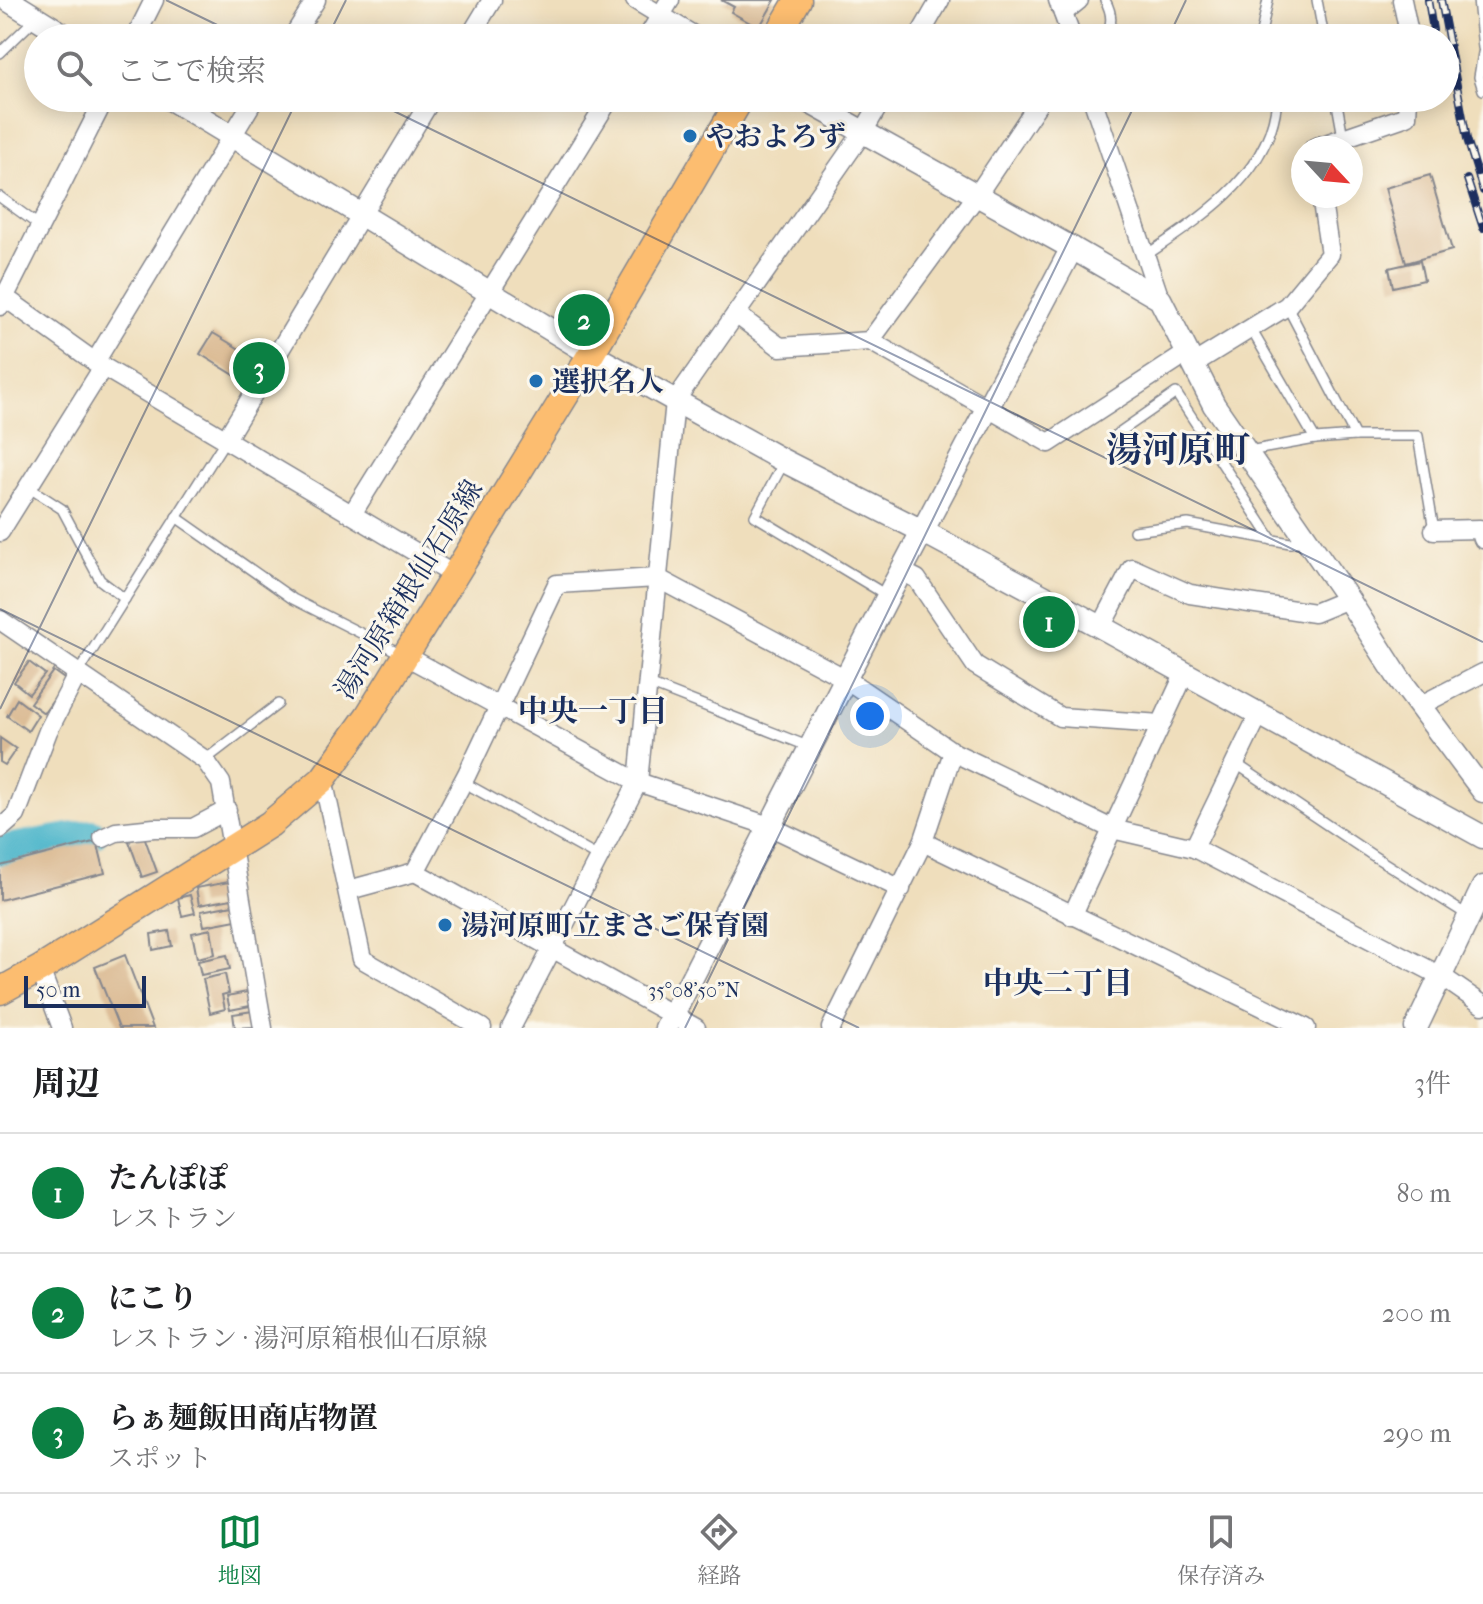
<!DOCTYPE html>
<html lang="ja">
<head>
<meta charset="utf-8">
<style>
	body { margin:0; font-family:"IM FELL French Canon","Noto Serif JP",serif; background:#f6f6f6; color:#202124 }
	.compass { position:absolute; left:1291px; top:136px; width:72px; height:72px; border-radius:50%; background:#fff; box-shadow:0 4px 20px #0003; rotate:116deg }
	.scale { position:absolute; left:24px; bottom:20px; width:122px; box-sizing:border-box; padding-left:8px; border:4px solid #1b2f5e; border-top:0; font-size:22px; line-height:28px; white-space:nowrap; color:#1b2f5e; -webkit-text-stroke:6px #fbf7ec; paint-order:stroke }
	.you { position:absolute; left:870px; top:716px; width:28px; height:28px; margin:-20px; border:6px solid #fff; border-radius:50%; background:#1a73e8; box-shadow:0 0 0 12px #1a73e833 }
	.badge { display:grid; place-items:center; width:52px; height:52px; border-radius:50%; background:#0b8043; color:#fff; font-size:26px; font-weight:700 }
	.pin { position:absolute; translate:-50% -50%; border:4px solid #fff; box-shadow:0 2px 8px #0006 }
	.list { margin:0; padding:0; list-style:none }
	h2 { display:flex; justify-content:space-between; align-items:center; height:104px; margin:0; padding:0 32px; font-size:34px }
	h2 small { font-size:26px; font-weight:400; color:#757577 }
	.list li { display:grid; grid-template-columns:52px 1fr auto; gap:24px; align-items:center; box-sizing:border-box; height:120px; padding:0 32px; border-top:2px solid #e0e0e0 }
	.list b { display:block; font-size:30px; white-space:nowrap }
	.list p { margin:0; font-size:26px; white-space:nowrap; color:#757577 }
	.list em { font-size:26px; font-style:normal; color:#757577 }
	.icon { flex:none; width:44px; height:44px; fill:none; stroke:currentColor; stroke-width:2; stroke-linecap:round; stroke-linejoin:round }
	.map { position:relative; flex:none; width:1483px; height:1028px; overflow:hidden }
	.search { position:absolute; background:#fff; box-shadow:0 4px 20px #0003; left:24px; right:24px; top:24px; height:88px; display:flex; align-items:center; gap:20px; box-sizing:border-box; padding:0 28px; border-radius:44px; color:#757577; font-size:30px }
	.sheet { height:464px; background:#fff }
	nav { display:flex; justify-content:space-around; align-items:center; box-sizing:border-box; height:112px; border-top:2px solid #e0e0e0; background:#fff; font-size:22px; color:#757577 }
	nav a { display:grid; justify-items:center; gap:4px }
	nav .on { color:#0b8043 }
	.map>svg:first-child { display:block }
</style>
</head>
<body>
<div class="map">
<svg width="1483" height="1028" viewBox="0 0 1483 1028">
	<rect width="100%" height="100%" fill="#fbf7ec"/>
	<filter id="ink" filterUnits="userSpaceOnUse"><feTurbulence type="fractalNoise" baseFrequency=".0125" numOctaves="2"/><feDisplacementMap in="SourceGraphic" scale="16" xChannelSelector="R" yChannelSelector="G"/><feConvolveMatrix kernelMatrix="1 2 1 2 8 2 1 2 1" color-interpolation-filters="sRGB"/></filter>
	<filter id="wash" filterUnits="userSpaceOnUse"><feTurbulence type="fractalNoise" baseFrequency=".006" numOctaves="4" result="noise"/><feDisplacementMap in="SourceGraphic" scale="32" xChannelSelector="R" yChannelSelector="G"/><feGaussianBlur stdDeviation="1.8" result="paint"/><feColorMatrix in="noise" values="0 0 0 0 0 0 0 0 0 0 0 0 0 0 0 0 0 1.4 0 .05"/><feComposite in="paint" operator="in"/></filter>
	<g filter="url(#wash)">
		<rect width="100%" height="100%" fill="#efdebc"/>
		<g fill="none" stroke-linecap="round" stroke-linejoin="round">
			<polyline stroke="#4db6cb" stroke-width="30" points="0,850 92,834"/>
		</g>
		<g id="blocks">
			<g fill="#dbbb94">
				<polygon points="721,0 775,0 759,28 731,12 734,7"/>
				<polygon points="1430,175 1452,250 1406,263 1385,188"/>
				<polygon points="1420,261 1424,280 1393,287 1389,268"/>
				<polygon points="213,333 256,359 250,368 261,375 254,387 200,354"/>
				<polygon points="29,662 45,674 29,694 14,682"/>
				<polygon points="53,671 67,681 44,713 30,703"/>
				<polygon points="17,699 38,715 28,731 7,716"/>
				<polygon points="0,738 16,749 5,765 0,762"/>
				<polygon points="144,836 157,872 142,877 129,841"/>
				<polygon points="97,841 105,873 0,900 0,866"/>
				<polygon points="229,882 232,899 199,905 196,888"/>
				<polygon points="190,895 195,913 182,916 178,898"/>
				<polygon points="233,905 236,920 204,926 201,911"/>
				<polygon points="211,929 215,954 197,958 192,933"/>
				<polygon points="169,931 172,946 153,950 151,934"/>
				<polygon points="125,955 153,1028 119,1028 95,967"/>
				<polygon points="227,955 230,969 201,975 198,961"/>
				<polygon points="225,974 229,993 222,995 225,1009 210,1013 203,979"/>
				<polygon points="252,991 255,1005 230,1010 227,996"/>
				<polygon points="253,1011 255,1027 235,1028 233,1014"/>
			</g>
		</g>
	</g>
	<g filter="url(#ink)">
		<use href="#blocks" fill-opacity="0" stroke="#85868d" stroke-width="2"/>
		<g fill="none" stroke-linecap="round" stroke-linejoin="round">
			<g stroke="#85868d" stroke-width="12">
				<g id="service">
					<path d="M1105 0C1113 15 1112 23 1106 38"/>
					<polyline points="1317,0 1324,38"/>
					<polyline points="1478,0 1483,48"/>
					<polyline points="1260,38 1268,0"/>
					<polyline points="0,53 36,18"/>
					<polyline points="1483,53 1479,77 1483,90"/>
					<polyline points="1336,98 1343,137"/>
					<polyline points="0,197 40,226"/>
					<path d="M1145 256C1202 217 1272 174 1277 98"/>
					<polyline points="1287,306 1355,436"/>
					<polyline points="1251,329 1315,439"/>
					<polyline points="1117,434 1176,393 1272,540"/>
					<polyline points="1249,451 1315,439 1355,436 1418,436 1434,530"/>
					<polyline points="784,462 755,516 888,596"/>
					<polyline points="28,487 62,509 100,580 125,599"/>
					<polyline points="176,517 293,599 404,655"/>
					<polyline points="1134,531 1188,524 1290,543 1304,541"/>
					<polyline points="78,673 226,439"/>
					<polyline points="649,684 810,747"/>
					<polyline points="205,760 278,704"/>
					<polyline points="1235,763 1372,855 1469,916"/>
					<polyline points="463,782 600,858"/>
				</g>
			</g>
			<g stroke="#85868d" stroke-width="21">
				<g id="minor">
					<polyline points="635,0 698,38"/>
					<polyline points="1058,0 1072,38"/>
					<polyline points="1402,0 1410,38"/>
					<polyline points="1063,13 1079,0"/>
					<polyline points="135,38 154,0"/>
					<polyline points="292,38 316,0"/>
					<polyline points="469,38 492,0"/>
					<polyline points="647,38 670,0"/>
					<polyline points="918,38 940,0"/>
					<polyline points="1092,98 1160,299"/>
					<polyline points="1314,148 1407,116 1408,98"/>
					<polyline points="0,294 95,362 454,575"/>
					<polyline points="0,306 105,98"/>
					<polyline points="736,314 780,347 870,341 1049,443 1187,353"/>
					<polyline points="870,341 977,195 1042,98"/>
					<polyline points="95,362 255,98"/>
					<polyline points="1193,364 1287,306 1330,254 1321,196"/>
					<polyline points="226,439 432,98"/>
					<polyline points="352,514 610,98"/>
					<polyline points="1434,530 1480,529 1483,539"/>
					<polyline points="0,532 103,367"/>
					<polyline points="901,571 917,579 975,665 1060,717 1161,724"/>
					<polyline points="0,620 205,760 221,783 263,1028"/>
					<polyline points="1101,627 1132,568 1190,594 1314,613 1348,599"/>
					<polyline points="404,655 638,782 769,826 901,889"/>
					<polyline points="1421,705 1483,673"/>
					<polyline points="323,779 362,959 482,1028"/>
					<polyline points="0,829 16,815 48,731 77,675"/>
					<polyline points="103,838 116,832 154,828 193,828 227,810"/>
					<polyline points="923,842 953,752"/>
					<polyline points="1194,848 1259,714"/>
					<polyline points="415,872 696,1028"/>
					<polyline points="349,890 415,872 467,774 557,584 657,578 846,679 953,752 1112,829 1194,848 1441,976 1483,1005"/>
					<polyline points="1072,916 1184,675"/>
					<polyline points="40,969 62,1028"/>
					<polyline points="511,1028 638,782 675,401 863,132 883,98"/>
					<polyline points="831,1028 923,842 1306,1028"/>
				</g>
			</g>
			<g stroke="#85868d" stroke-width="25">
				<g id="tertiary">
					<polyline points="8,0 69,38"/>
					<polyline points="169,98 591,354 784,461 922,531 1101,627 1483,837"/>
					<polyline points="802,98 1072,248 1160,299 1214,405 1348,599 1398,677 1483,791"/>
					<polyline points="666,1028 888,596 1072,248"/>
					<polyline points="1416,1028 1483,887"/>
				</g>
			</g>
			<g stroke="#85868d" stroke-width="29">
				<g id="primary">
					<polyline points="776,38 798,0"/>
					<polyline points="0,991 40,969 270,824 323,779 368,716 591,354 741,98"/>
				</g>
			</g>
			<use href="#service" stroke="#fff" stroke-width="9"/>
			<use href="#minor" stroke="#fff" stroke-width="18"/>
			<use href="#tertiary" stroke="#fff" stroke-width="22"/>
			<use href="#primary" stroke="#fcbd6f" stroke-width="26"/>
			<g stroke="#1b2f5e" stroke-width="8">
				<g id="rail">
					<polyline points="1428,0 1433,30"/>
					<polyline points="1441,0 1467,139 1483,191"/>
					<polyline points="1467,179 1483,228"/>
				</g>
			</g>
			<use href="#rail" stroke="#fbf7ec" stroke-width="5" stroke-dasharray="15" stroke-linecap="butt"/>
		</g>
	</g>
	<path fill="none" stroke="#1b2f5e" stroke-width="2" stroke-opacity="0.45" d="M166 0 244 38M327 38 346 0M1168 38 1186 0M367 98 1483 642M0 609 859 1028M0 709 298 98M685 1028 1138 98"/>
	<g fill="#1f6fb2" stroke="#fbf7ec" stroke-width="3">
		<circle cx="690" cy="136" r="8"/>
		<circle cx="536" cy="381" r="8"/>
		<circle cx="445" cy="925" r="8"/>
	</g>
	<g text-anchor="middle" stroke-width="6" stroke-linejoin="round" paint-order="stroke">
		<g font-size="28" font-weight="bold" fill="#1b2f5e" stroke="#fbf7ec" text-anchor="start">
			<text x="706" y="146">やおよろず</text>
			<text x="552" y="391">選択名人</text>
			<text x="461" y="935">湯河原町立まさご保育園</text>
		</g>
		<g font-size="28" fill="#1b2f5e" stroke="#fbf7ec">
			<text transform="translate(408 589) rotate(-58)" y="10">湯河原箱根仙石原線</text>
		</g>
		<g font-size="30" font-weight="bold" fill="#1b2f5e" stroke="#fbf7ec">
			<text x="593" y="721">中央一丁目</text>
			<text x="1058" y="993">中央二丁目</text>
		</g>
		<g font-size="36" font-weight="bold" fill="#1b2f5e" stroke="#fbf7ec">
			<text x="1178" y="462">湯河原町</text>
		</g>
	</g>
	<g font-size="20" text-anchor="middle" fill="#1b2f5e" stroke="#fbf7ec" stroke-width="6" stroke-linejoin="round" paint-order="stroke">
		<text x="694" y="997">35°08'50"N</text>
	</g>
</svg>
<svg class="compass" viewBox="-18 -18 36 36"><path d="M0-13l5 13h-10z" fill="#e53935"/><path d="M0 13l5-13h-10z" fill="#757577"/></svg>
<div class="scale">50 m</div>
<div class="you"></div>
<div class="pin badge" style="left:1049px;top:622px">1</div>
<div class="pin badge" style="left:584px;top:320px">2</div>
<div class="pin badge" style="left:259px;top:368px">3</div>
<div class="search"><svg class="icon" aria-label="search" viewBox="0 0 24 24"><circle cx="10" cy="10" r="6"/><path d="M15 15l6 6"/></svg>ここで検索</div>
</div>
<section class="sheet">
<h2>周辺<small>3件</small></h2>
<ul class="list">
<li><span class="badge">1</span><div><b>たんぽぽ</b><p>レストラン</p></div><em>80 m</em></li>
<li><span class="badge">2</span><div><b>にこり</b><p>レストラン · 湯河原箱根仙石原線</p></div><em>200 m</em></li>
<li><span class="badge">3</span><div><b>らぁ麺飯田商店物置</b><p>スポット</p></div><em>290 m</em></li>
</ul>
</section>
<nav>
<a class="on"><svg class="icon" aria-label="map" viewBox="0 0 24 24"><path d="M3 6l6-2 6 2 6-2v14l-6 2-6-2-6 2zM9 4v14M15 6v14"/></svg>地図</a>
<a><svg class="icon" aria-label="directions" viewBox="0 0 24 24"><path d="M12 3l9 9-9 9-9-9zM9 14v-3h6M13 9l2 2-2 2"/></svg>経路</a>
<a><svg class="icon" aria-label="saved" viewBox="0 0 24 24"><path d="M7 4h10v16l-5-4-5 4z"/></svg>保存済み</a>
</nav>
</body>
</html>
